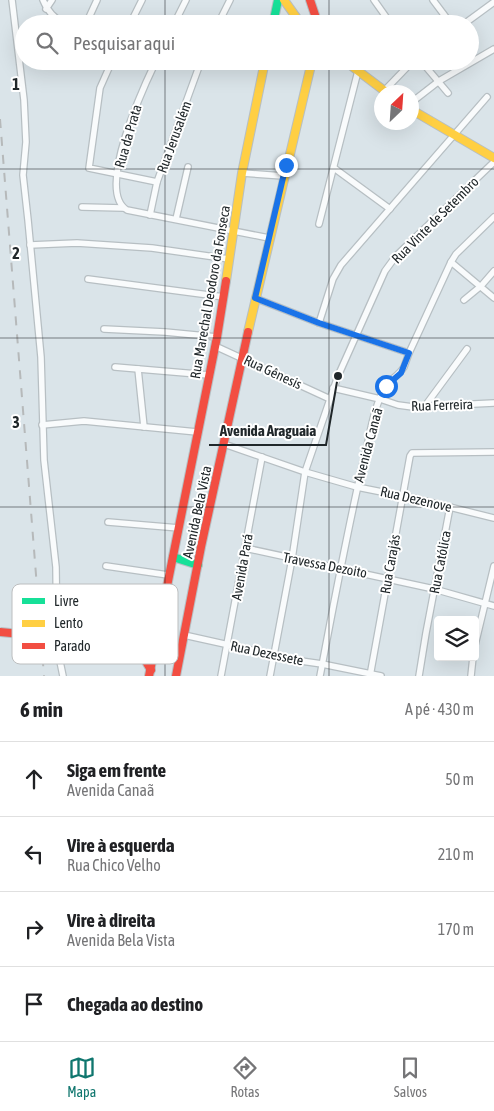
<!DOCTYPE html>
<html lang="pt">
<head>
<meta charset="utf-8">
<style>
	body { margin:0; font-family:"Asap Condensed",sans-serif; background:#f2f2f2; color:#202124 }
	.controls { position:absolute; right:15px; bottom:15px; display:grid; overflow:hidden; border-radius:5px; box-shadow:0 5px 20px #0002 }
	.controls button { width:45px; height:45px; display:grid; place-items:center; padding:0; border:0; border-bottom:1px solid #e0e0e0; background:#fff; color:#202124; font:25px sans-serif }
	.compass { position:absolute; left:374px; top:85px; width:45px; height:45px; border-radius:50%; background:#fff; box-shadow:0 5px 20px #0002; rotate:25deg }
	.stop { position:absolute; width:15px; height:15px; margin:-11px; border:4px solid #1a73e8; border-radius:50%; background:#fff }
	.stop.end { background:#1a73e8; border-color:#fff; box-shadow:0 1px 5px #0008 }
	.list { margin:0; padding:0; list-style:none }
	h2 { display:flex; justify-content:space-between; align-items:center; height:65px; margin:0; padding:0 20px; font-size:21px }
	h2 small { font-size:16px; font-weight:400; color:#757577 }
	.list li { display:grid; grid-template-columns:32px 1fr auto; gap:15px; align-items:center; box-sizing:border-box; height:75px; padding:0 20px; border-top:1px solid #e0e0e0 }
	.list b { display:block; font-size:19px; white-space:nowrap }
	.list p { margin:0; font-size:16px; white-space:nowrap; color:#757577 }
	.list em { font-size:16px; font-style:normal; color:#757577 }
	.icon { flex:none; width:28px; height:28px; fill:none; stroke:currentColor; stroke-width:2; stroke-linecap:round; stroke-linejoin:round }
	.map { position:relative; flex:none; width:494px; height:676px; overflow:hidden }
	.search { position:absolute; background:#fff; box-shadow:0 5px 20px #0002; left:15px; right:15px; top:15px; height:55px; display:flex; align-items:center; gap:12px; box-sizing:border-box; padding:0 18px; border-radius:28px; color:#757577; font-size:19px }
	.sheet { height:365px; background:#fff }
	nav { display:flex; justify-content:space-around; align-items:center; box-sizing:border-box; height:70px; border-top:1px solid #e0e0e0; background:#fff; font-size:14px; color:#757577 }
	nav a { display:grid; justify-items:center; gap:2px }
	nav .on { color:#0f766e }
	.map>svg:first-child { display:block }
</style>
</head>
<body>
<div class="map">
<svg width="494" height="676" viewBox="0 0 494 676">
	<rect width="100%" height="100%" fill="#dae4e9"/>
	<g fill="none" stroke-linecap="round" stroke-linejoin="round">
		<g stroke="#b7bfc3" stroke-width="8">
			<g id="street">
				<polyline points="12,0 24,100 26,142 23,175 28,220 41,357 44,460 56,567 57,647 63,676"/>
				<path d="M43 0C48 12 54 18 65 24"/>
				<polyline points="374,0 391,24"/>
				<polyline points="433,0 451,24"/>
				<polyline points="46,9 52,0"/>
				<polyline points="86,24 97,0"/>
				<polyline points="130,24 142,0"/>
				<polyline points="174,24 186,0"/>
				<polyline points="218,24 230,0"/>
				<polyline points="464,24 494,2"/>
				<polyline points="112,61 100,88 89,168 157,182"/>
				<path d="M156 61C144 86 95 191 127 210L269 238"/>
				<polyline points="421,61 448,93"/>
				<polyline points="384,91 413,61"/>
				<polyline points="412,102 439,81 494,49"/>
				<polyline points="334,168 390,209"/>
				<polyline points="242,173 283,176"/>
				<polyline points="82,207 123,208"/>
				<polyline points="150,215 157,182 201,61"/>
				<polyline points="176,219 188,167"/>
				<polyline points="319,224 358,71"/>
				<polyline points="30,245 77,243 152,248 229,259"/>
				<polyline points="451,262 494,298"/>
				<polyline points="88,279 224,297"/>
				<polyline points="255,298 319,323 409,353"/>
				<polyline points="464,300 481,286 494,271"/>
				<polyline points="319,323 333,279 341,265 487,97"/>
				<polyline points="104,329 165,332 217,337"/>
				<polyline points="215,346 330,399"/>
				<polyline points="115,367 209,375"/>
				<polyline points="138,369 144,427"/>
				<polyline points="333,388 380,399 398,405 413,407 494,403"/>
				<polyline points="425,406 467,349"/>
				<polyline points="42,425 84,421 197,432"/>
				<polyline points="224,444 305,472 357,487 417,499 494,518"/>
				<polyline points="108,522 179,528"/>
				<polyline points="245,548 434,589 494,606"/>
				<polyline points="106,566 168,575"/>
				<polyline points="184,635 301,661 322,664 381,676"/>
				<polyline points="475,645 494,566"/>
				<polyline points="221,676 262,457"/>
				<polyline points="270,676 292,559 305,472 338,376 385,271 396,256 494,162"/>
				<path d="M320 676C334 603 347 531 364 459 370 436 373 407 386 386 391 379 399 375 404 367L409 353 451 262 456 254 494 217"/>
				<polyline points="370,676 410,456 412,453 494,452"/>
				<polyline points="419,676 426,633 450,507"/>
				<polyline points="471,676 473,657"/>
			</g>
		</g>
		<g stroke="#b7bfc3" stroke-width="10">
			<g id="fast">
				<polyline points="273,24 278,0"/>
				<polyline points="173,557 198,565"/>
			</g>
		</g>
		<g stroke="#b7bfc3" stroke-width="10">
			<g id="slow">
				<polyline points="284,0 301,24"/>
				<polyline points="345,61 386,92"/>
				<polyline points="412,110 494,158"/>
				<polyline points="226,281 242,173 265,61"/>
				<polyline points="248,332 312,61"/>
				<polyline points="115,643 137,643 156,639"/>
			</g>
		</g>
		<g stroke="#b7bfc3" stroke-width="10">
			<g id="jam">
				<polyline points="310,0 318,24"/>
				<polyline points="128,644 142,655 151,670"/>
				<polyline points="149,676 217,337 226,281"/>
				<polyline points="176,676 201,547 248,332"/>
			</g>
		</g>
		<use href="#street" stroke="#f9fbfc" stroke-width="5.5"/>
		<use href="#fast" stroke="#16e098" stroke-width="8"/>
		<use href="#slow" stroke="#ffcf43" stroke-width="8"/>
		<use href="#jam" stroke="#f24e42" stroke-width="8"/>
		<polyline stroke="#b6b9ba" stroke-width="2" stroke-dasharray="9 9" stroke-linecap="butt" points="0,119 44,676"/>
		<g stroke="#b7bfc3" stroke-width="10" stroke-linecap="butt">
			<polyline id="jam-bridge" points="0,632 115,643"/>
		</g>
		<use href="#jam-bridge" stroke="#f24e42" stroke-width="8"/>
	</g>
	<g fill="none" stroke-linecap="round" stroke-linejoin="round">
		<polyline stroke="#1a73e8" stroke-width="6" points="286,165 255,298 319,323 409,353 401,373 386,386"/>
	</g>
	<path fill="none" stroke="#20272a" stroke-width="1" stroke-opacity="0.55" d="M165 0V24M329 0V24M165 61V676M329 61V676M0 169H494M0 338H494M0 507H494"/>
	<g text-anchor="middle" stroke-width="4" stroke-linejoin="round" paint-order="stroke">
		<g font-size="14" fill="#20272a" stroke="#fff">
			<text transform="translate(128 136) rotate(-74)" y="5">Rua da Prata</text>
			<text transform="translate(174 137) rotate(-70)" y="5">Rua Jerusalém</text>
			<text transform="translate(435 220) rotate(-45)" y="5">Rua Vinte de Setembro</text>
			<text transform="translate(210 292) rotate(-80)" y="5">Rua Marechal Deodoro da Fonseca</text>
			<text transform="translate(273 372) rotate(25)" y="5">Rua Gênesis</text>
			<text transform="translate(442 405) rotate(-2)" y="5">Rua Ferreira</text>
			<text transform="translate(368 445) rotate(-75)" y="5">Avenida Canaã</text>
			<text transform="translate(416 499) rotate(13)" y="5">Rua Dezenove</text>
			<text transform="translate(197 512) rotate(-78)" y="5">Avenida Bela Vista</text>
			<text transform="translate(440 562) rotate(-79)" y="5">Rua Católica</text>
			<text transform="translate(390 564) rotate(-80)" y="5">Rua Carajás</text>
			<text transform="translate(325 565) rotate(11)" y="5">Travessa Dezoito</text>
			<text transform="translate(242 567) rotate(-80)" y="5">Avenida Pará</text>
			<text transform="translate(267 653) rotate(12)" y="5">Rua Dezessete</text>
		</g>
	</g>
	<rect x="12" y="584" width="166" height="80" rx="8" fill="#fff" stroke="#bcbebf" stroke-width="1"/>
	<rect x="22" y="598" width="23" height="6" fill="#16e098"/>
	<rect x="22" y="620" width="23" height="7" fill="#ffcf43"/>
	<rect x="22" y="643" width="23" height="6" fill="#f24e42"/>
	<g font-size="14" fill="#20272a">
		<text x="54" y="606">Livre</text>
		<text x="54" y="628">Lento</text>
		<text x="54" y="651">Parado</text>
	</g>
	<g font-size="16" text-anchor="middle" font-weight="bold" fill="#20272a" stroke="#fff" stroke-width="4" stroke-linejoin="round" paint-order="stroke">
		<text x="16" y="90">1</text>
		<text x="16" y="259">2</text>
		<text x="16" y="428">3</text>
	</g>
	<path fill="none" stroke="#20272a" stroke-width="2" d="M338 376L326 445H209"/>
	<circle fill="#20272a" stroke="#fff" stroke-width="2" cx="338" cy="376" r="5"/>
	<g font-size="15" text-anchor="middle" font-weight="bold" fill="#20272a" stroke="#fff" stroke-width="4" stroke-linejoin="round" paint-order="stroke">
		<text x="268" y="436">Avenida Araguaia</text>
	</g>
</svg>
<div class="controls">
<button><svg class="icon" aria-label="layers" viewBox="0 0 24 24"><path d="M12 4l9 5-9 5-9-5zM3 14l9 5 9-5"/></svg></button>
</div>
<svg class="compass" viewBox="-18 -18 36 36"><path d="M0-13l5 13h-10z" fill="#e53935"/><path d="M0 13l5-13h-10z" fill="#757577"/></svg>
<div class="stop" style="left:386px;top:386px"></div>
<div class="stop end" style="left:286px;top:165px"></div>
<div class="search"><svg class="icon" aria-label="search" viewBox="0 0 24 24"><circle cx="10" cy="10" r="6"/><path d="M15 15l6 6"/></svg>Pesquisar aqui</div>
</div>
<section class="sheet">
<h2>6 min<small>A pé · 430 m</small></h2>
<ul class="list">
<li><svg class="icon" aria-label="ahead" viewBox="0 0 24 24"><path d="M12 20V5M6 11l6-6 6 6"/></svg><div><b>Siga em frente</b><p>Avenida Canaã</p></div><em>50 m</em></li>
<li><svg class="icon" aria-label="left" viewBox="0 0 24 24"><path d="M17 20v-9H6M10 6l-5 5 5 5"/></svg><div><b>Vire à esquerda</b><p>Rua Chico Velho</p></div><em>210 m</em></li>
<li><svg class="icon" aria-label="right" viewBox="0 0 24 24"><path d="M7 20v-9h11M14 6l5 5-5 5"/></svg><div><b>Vire à direita</b><p>Avenida Bela Vista</p></div><em>170 m</em></li>
<li><svg class="icon" aria-label="arrive" viewBox="0 0 24 24"><path d="M6 21V4h12l-3 4 3 4H6"/></svg><div><b>Chegada ao destino</b></div></li>
</ul>
</section>
<nav>
<a class="on"><svg class="icon" aria-label="map" viewBox="0 0 24 24"><path d="M3 6l6-2 6 2 6-2v14l-6 2-6-2-6 2zM9 4v14M15 6v14"/></svg>Mapa</a>
<a><svg class="icon" aria-label="directions" viewBox="0 0 24 24"><path d="M12 3l9 9-9 9-9-9zM9 14v-3h6M13 9l2 2-2 2"/></svg>Rotas</a>
<a><svg class="icon" aria-label="saved" viewBox="0 0 24 24"><path d="M7 4h10v16l-5-4-5 4z"/></svg>Salvos</a>
</nav>
</body>
</html>
